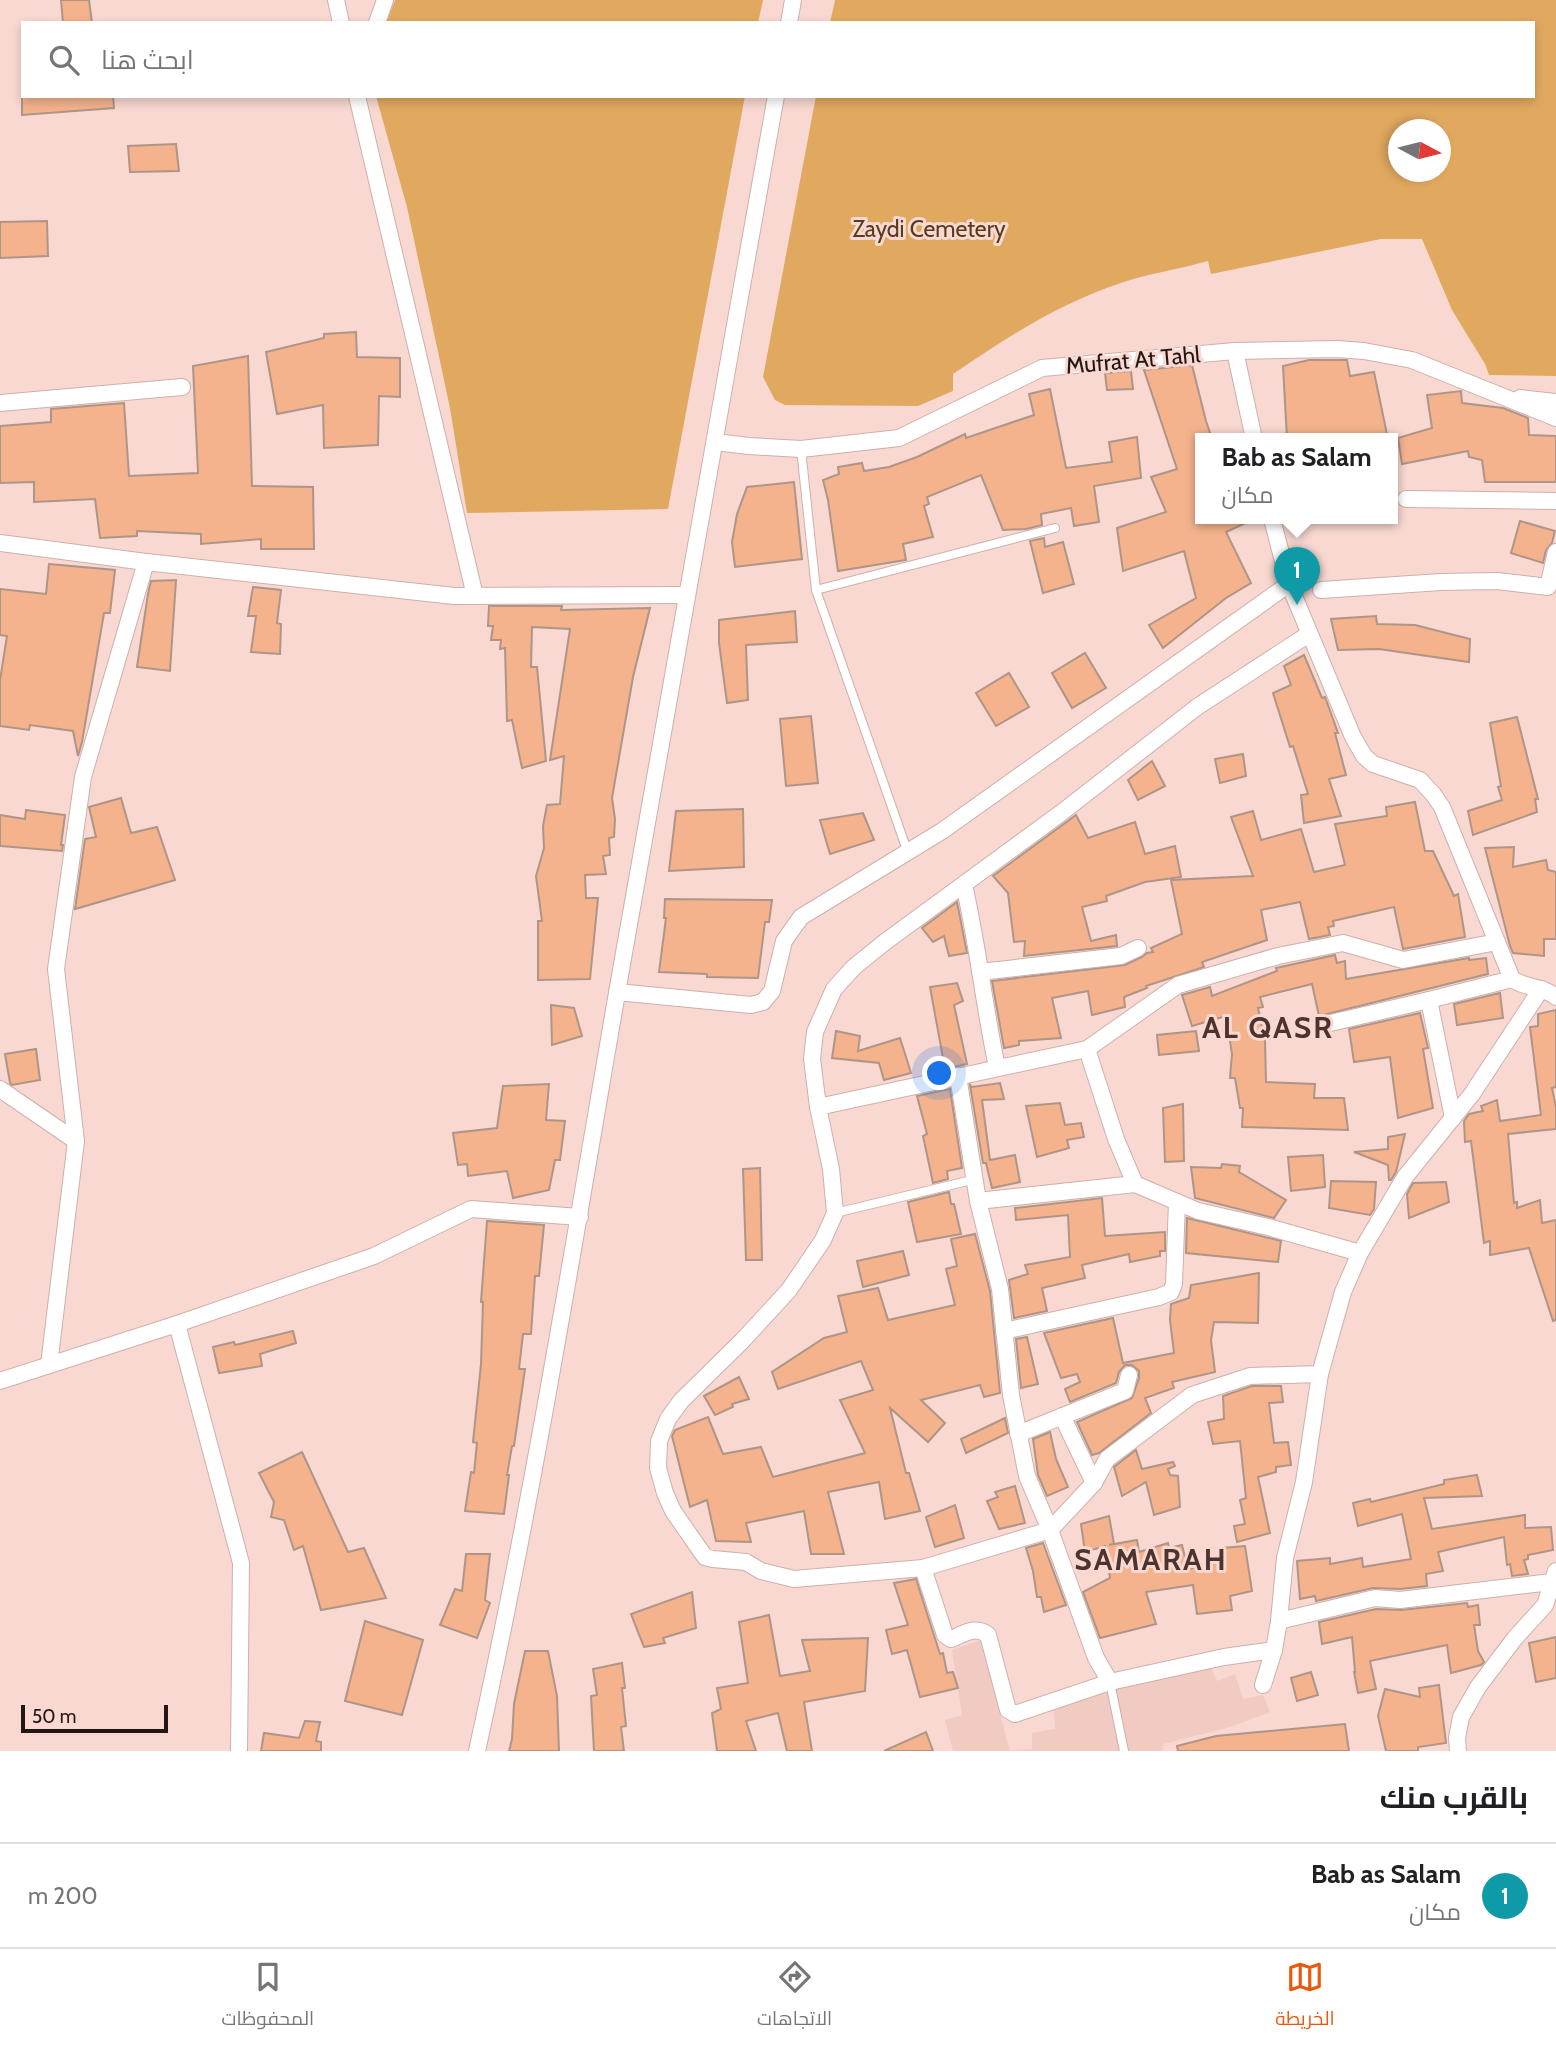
<!DOCTYPE html>
<html lang="ar">
<head>
<meta charset="utf-8">
<style>
	body { margin:0; font-family:Cabin,Cairo,sans-serif; background:#f6f6f6; color:#202124; direction:rtl }
	.compass { position:absolute; left:1388px; top:119px; width:63px; height:63px; border-radius:50%; background:#fff; box-shadow:0 4px 10px #0003; rotate:97deg }
	.scale { position:absolute; left:21px; bottom:18px; width:147px; box-sizing:border-box; padding-left:7px; border:4px solid #221715; border-top:0; font-size:19px; line-height:24px; white-space:nowrap; color:#221715; -webkit-text-stroke:5px #f8d8d1; paint-order:stroke }
	.you { position:absolute; left:940px; top:1074px; width:24px; height:24px; margin:-18px; border:5px solid #fff; border-radius:50%; background:#1a73e8; box-shadow:0 0 0 10px #1a73e833 }
	.badge { display:grid; place-items:center; width:46px; height:46px; border-radius:50%; background:#ea580c; color:#fff; font-size:23px; font-weight:700 }
	.pin { position:absolute; translate:-50% -58px; filter:drop-shadow(0 2px 4px #0008) }
	.pin::after { content:''; position:absolute; top:37px; width:24px; height:21px; background:inherit; clip-path:polygon(0 0,100% 0,50% 100%) }
	.popup { position:absolute; left:1195px; top:433px; width:203px; height:91px; box-sizing:border-box; display:grid; place-content:center; border-radius:0px; background:#fff; filter:drop-shadow(0 2px 5px #0005); font-size:23px; white-space:nowrap; color:#757577 }
	.popup b { font-size:26px; color:#202124 }
	.popup::after { content:''; position:absolute; left:50%; top:100%; margin-left:-14px; border:14px solid transparent; border-top-color:#fff }
	.list { margin:0; padding:0; list-style:none }
	h2 { display:flex; justify-content:space-between; align-items:center; height:91px; margin:0; padding:0 28px; font-size:30px }
	h2 small { font-size:23px; font-weight:400; color:#757577 }
	.list li { display:grid; grid-template-columns:46px 1fr auto; gap:21px; align-items:center; box-sizing:border-box; height:105px; padding:0 28px; border-top:2px solid #e0e0e0 }
	.list b { display:block; font-size:26px; white-space:nowrap }
	.list p { margin:0; font-size:23px; white-space:nowrap; color:#757577 }
	.list em { font-size:23px; font-style:normal; color:#757577 }
	.icon { flex:none; width:38px; height:38px; fill:none; stroke:currentColor; stroke-width:2; stroke-linecap:round; stroke-linejoin:round }
	.map { position:relative; flex:none; width:1556px; height:1751px; overflow:hidden; direction:ltr }
	.search { position:absolute; background:#fff; box-shadow:0 4px 10px #0003; left:21px; right:21px; top:21px; height:77px; display:flex; align-items:center; gap:18px; box-sizing:border-box; padding:0 24px; border-radius:0px; color:#757577; font-size:26px }
	.sheet { height:196px; background:#fff }
	nav { display:flex; justify-content:space-around; align-items:center; box-sizing:border-box; height:98px; border-top:2px solid #e0e0e0; background:#fff; font-size:19px; color:#757577 }
	nav a { display:grid; justify-items:center; gap:4px }
	nav .on { color:#ea580c }
	.map>svg:first-child { display:block }
</style>
</head>
<body>
<div class="map">
<svg width="1556" height="1751" viewBox="0 0 1556 1751">
	<rect width="100%" height="100%" fill="#f8d8d1"/>
	<polygon fill="#f1cac2" points="980,1640 1010,1751 1032,1749 1032,1733 1055,1729 1053,1705 1099,1695 1210,1664 1217,1681 1235,1674 1243,1699 1263,1695 1270,1712 1230,1727 1163,1744 1162,1751 953,1751 945,1720 962,1715 952,1650"/>
	<g fill="#e1a960" fill-rule="evenodd">
		<polygon points="395,0 763,0 758,23 386,23"/>
		<path d="M835 0H1556V376L1489 375 1485 364 1452 310 1422 239H1381L1211 274 1208 261C1180 269 1151 273 1124 282 1059 303 1008 337 953 374V391L918 406 785 405 775 400 763 377 816 96H1533V23H830ZM1398 130H1440V172H1398Z"/>
		<polygon points="376,96 745,96 668,509 467,513 450,408 407,207"/>
	</g>
	<g fill="#f4b38d" stroke="#af9587" stroke-width="2">
		<polygon points="61,0 89,0 92,23 63,23"/>
		<polygon points="22,96 113,96 114,108 22,115"/>
		<polygon points="176,144 179,171 130,172 128,146"/>
		<polygon points="47,221 48,256 0,258 0,222"/>
		<polygon points="356,332 357,357 400,358 400,397 379,396 378,445 324,448 323,405 277,414 266,352 324,338 324,334"/>
		<polygon points="248,356 252,486 313,487 314,549 261,549 261,539 201,544 201,534 137,531 137,536 100,538 95,499 34,502 34,482 0,483 0,426 51,422 51,409 124,403 129,476 198,473 193,366"/>
		<polygon points="1309,360 1347,360 1350,376 1374,372 1388,439 1287,439 1283,366"/>
		<polygon points="1192,365 1206,421 1212,439 1201,439 1201,519 1254,519 1226,532 1251,583 1226,598 1163,648 1149,625 1196,598 1184,551 1123,571 1117,528 1166,512 1151,477 1177,469 1144,370"/>
		<polygon points="1131,371 1133,389 1107,390 1105,373"/>
		<polygon points="1050,389 1066,468 1112,462 1109,442 1137,437 1141,478 1094,486 1099,522 1074,526 1071,508 1041,514 1042,525 1026,529 1003,530 981,475 927,497 929,504 924,506 933,537 903,544 906,560 838,571 828,500 823,480 839,474 838,467 862,463 864,471 889,467 917,457 965,434 966,438 1034,415 1029,394"/>
		<polygon points="1461,391 1462,403 1503,408 1528,418 1529,435 1556,436 1556,482 1485,482 1482,460 1469,457 1468,451 1402,464 1398,438 1432,428 1427,395"/>
		<polygon points="794,482 802,559 735,567 732,542 737,514 747,487"/>
		<polygon points="1520,521 1555,531 1552,543 1546,550 1543,563 1511,553"/>
		<polygon points="1044,538 1045,547 1063,542 1074,584 1043,593 1030,541"/>
		<polygon points="49,564 115,570 110,613 104,613 82,742 78,756 73,731 30,725 29,730 0,726 0,680 7,636 0,635 0,589 46,594"/>
		<polygon points="176,580 170,671 137,667 148,594 151,581"/>
		<polygon points="253,587 281,590 277,623 281,624 280,654 251,652 256,616 248,616"/>
		<polygon points="489,606 562,606 561,610 650,608 633,677 612,798 615,819 614,837 609,838 610,855 603,856 606,874 585,875 586,898 598,898 590,979 538,980 538,921 542,921 536,876 544,848 543,826 547,805 560,804 564,756 550,760 570,629 532,627 531,667 537,667 546,761 522,768 512,720 507,721 505,648 500,649 501,640 491,640 493,626 488,626"/>
		<polygon points="795,611 797,642 746,645 748,700 727,703 719,643 719,620"/>
		<polygon points="1376,616 1377,624 1415,625 1470,639 1469,662 1379,649 1338,650 1331,619"/>
		<polygon points="1085,653 1106,688 1072,708 1052,673"/>
		<polygon points="1304,655 1322,698 1325,697 1338,733 1335,733 1346,775 1329,779 1341,816 1304,823 1301,795 1308,794 1293,746 1290,747 1273,693 1291,685 1284,666"/>
		<polygon points="1009,673 1029,707 996,726 976,693"/>
		<polygon points="811,716 818,783 786,786 780,719"/>
		<polygon points="1517,717 1538,799 1535,799 1537,812 1473,835 1468,811 1502,800 1498,787 1501,786 1490,723"/>
		<polygon points="1243,754 1246,776 1220,783 1215,759"/>
		<polygon points="1152,761 1165,786 1138,800 1128,780"/>
		<polygon points="121,798 131,833 157,827 175,880 75,909 85,839 96,837 89,807"/>
		<polygon points="1415,802 1425,851 1433,851 1454,896 1458,894 1465,937 1403,949 1394,907 1333,921 1334,926 1328,927 1330,935 1309,939 1300,902 1261,910 1267,940 1202,962 1204,967 1146,986 1147,988 1124,997 1125,1007 1092,1015 1088,991 1052,998 1061,1038 1019,1041 1019,1045 1004,1048 992,981 1125,965 1142,957 1147,953 1153,952 1151,948 1182,934 1171,880 1253,876 1231,817 1253,811 1261,840 1301,829 1314,872 1345,865 1335,824 1387,816 1386,807"/>
		<polygon points="743,809 744,867 669,871 676,811"/>
		<polygon points="26,810 65,815 61,845 63,845 62,851 0,846 0,815 25,819"/>
		<polygon points="863,813 874,840 830,854 820,820"/>
		<polygon points="1076,815 1088,838 1135,822 1145,854 1175,846 1181,877 1145,882 1106,896 1107,901 1082,907 1091,941 1116,935 1117,946 1024,956 1025,941 1014,942 1008,893 993,876"/>
		<polygon points="1514,847 1513,867 1546,860 1548,870 1556,872 1556,939 1544,939 1544,956 1513,953 1510,946 1485,848"/>
		<polygon points="665,899 772,900 769,922 765,922 758,978 707,977 707,974 659,972 666,918 664,918"/>
		<polygon points="957,902 967,953 949,956 944,936 933,942 922,928"/>
		<polygon points="1335,955 1337,963 1345,961 1346,979 1469,958 1469,960 1486,958 1488,974 1319,1016 1312,984 1260,997 1263,1007 1258,1008 1265,1039 1266,1082 1315,1084 1314,1098 1344,1098 1348,1130 1242,1127 1243,1108 1240,1108 1235,1078 1230,1078 1232,1054 1226,1016 1192,1026 1182,995 1210,987 1212,996 1277,971 1276,968"/>
		<polygon points="957,983 963,1001 954,1005 967,1064 945,1069 930,987"/>
		<polygon points="1500,993 1503,1018 1457,1025 1454,1004"/>
		<polygon points="551,1005 574,1008 582,1036 552,1045"/>
		<polygon points="1556,1010 1556,1087 1552,1088 1556,1107 1556,1129 1508,1134 1514,1203 1517,1202 1517,1208 1540,1200 1542,1223 1556,1220 1556,1320 1553,1321 1529,1248 1490,1255 1490,1241 1484,1243 1471,1141 1465,1142 1464,1121 1469,1114 1483,1111 1481,1106 1497,1100 1500,1121 1541,1115 1530,1027 1538,1026 1538,1014"/>
		<polygon points="1420,1013 1428,1048 1423,1049 1433,1108 1398,1118 1390,1057 1354,1062 1349,1029"/>
		<polygon points="836,1031 860,1036 858,1051 900,1038 911,1073 884,1080 879,1063 832,1058"/>
		<polygon points="1196,1031 1199,1051 1159,1055 1157,1035"/>
		<polygon points="36,1049 40,1080 12,1085 10,1083 5,1054"/>
		<polygon points="1000,1083 1004,1099 982,1100 990,1160 1015,1155 1020,1182 992,1188 986,1163 983,1163 970,1085 972,1087"/>
		<polygon points="549,1084 546,1120 565,1121 560,1160 555,1160 549,1190 513,1198 507,1171 468,1176 467,1164 458,1165 453,1133 497,1128 503,1086"/>
		<polygon points="950,1089 962,1168 947,1171 948,1179 933,1183 923,1136 927,1134 917,1096"/>
		<polygon points="1060,1103 1065,1125 1081,1123 1084,1137 1067,1140 1069,1148 1037,1157 1026,1106"/>
		<polygon points="1183,1104 1184,1161 1165,1162 1163,1108"/>
		<polygon points="1405,1134 1396,1172 1391,1180 1389,1180 1388,1165 1354,1152 1388,1149 1388,1137"/>
		<polygon points="1323,1155 1325,1187 1291,1191 1288,1157"/>
		<polygon points="1222,1164 1240,1166 1239,1172 1286,1200 1274,1218 1195,1198 1191,1167 1221,1168"/>
		<polygon points="760,1168 762,1260 746,1260 743,1169"/>
		<polygon points="1331,1181 1376,1182 1374,1209 1370,1215 1329,1208"/>
		<polygon points="1446,1182 1449,1202 1409,1218 1407,1194 1413,1183"/>
		<polygon points="949,1192 951,1204 954,1204 961,1234 917,1242 908,1202"/>
		<polygon points="1102,1198 1105,1236 1165,1232 1165,1251 1160,1251 1160,1256 1130,1262 1129,1254 1082,1265 1085,1278 1042,1288 1047,1311 1014,1318 1009,1280 1028,1274 1025,1265 1070,1257 1068,1215 1016,1220 1015,1208"/>
		<polygon points="1187,1218 1281,1241 1278,1262 1186,1253"/>
		<polygon points="487,1221 544,1225 539,1276 535,1276 531,1334 523,1334 519,1369 525,1369 514,1446 512,1446 507,1475 509,1475 504,1514 465,1511 471,1472 474,1473 477,1443 473,1442 481,1364 483,1302 481,1302"/>
		<polygon points="975,1234 990,1291 1000,1393 984,1397 980,1385 921,1400 945,1423 928,1442 890,1408 906,1473 909,1473 920,1511 885,1519 879,1482 828,1492 844,1554 811,1554 804,1511 746,1523 751,1542 716,1541 707,1500 690,1507 672,1436 675,1430 708,1417 723,1454 761,1447 773,1477 865,1453 840,1400 873,1390 861,1361 778,1389 772,1372 824,1338 847,1332 838,1296 878,1288 888,1320 955,1305 946,1269 957,1266 951,1239"/>
		<polygon points="903,1251 909,1275 863,1287 857,1261"/>
		<polygon points="1259,1273 1258,1323 1214,1322 1211,1340 1215,1372 1172,1382 1174,1388 1145,1398 1151,1413 1099,1453 1092,1455 1077,1422 1132,1398 1139,1378 1139,1371 1132,1365 1125,1365 1119,1372 1116,1383 1070,1402 1065,1389 1080,1382 1077,1374 1061,1378 1044,1333 1113,1318 1123,1363 1174,1353 1170,1320 1171,1304 1189,1298 1191,1285"/>
		<polygon points="293,1331 296,1343 260,1354 262,1366 219,1373 213,1347 234,1342 235,1345"/>
		<polygon points="1027,1337 1038,1384 1021,1388 1016,1339"/>
		<polygon points="739,1377 749,1399 732,1404 733,1407 715,1415 704,1396"/>
		<polygon points="1252,1386 1281,1386 1283,1402 1269,1403 1274,1443 1288,1442 1291,1465 1276,1467 1276,1472 1258,1477 1270,1533 1237,1542 1234,1526 1245,1524 1240,1500 1246,1498 1240,1441 1213,1444 1208,1422 1224,1419 1223,1396"/>
		<polygon points="1005,1418 1008,1433 966,1453 961,1439"/>
		<polygon points="1050,1432 1056,1459 1068,1487 1047,1496 1038,1475 1033,1439"/>
		<polygon points="1136,1450 1142,1469 1173,1462 1175,1466 1168,1469 1170,1475 1178,1476 1180,1507 1154,1515 1146,1482 1122,1496 1114,1467"/>
		<polygon points="302,1452 348,1552 364,1548 386,1598 321,1610 303,1546 294,1550 284,1520 271,1517 274,1502 259,1473"/>
		<polygon points="1477,1475 1482,1496 1424,1498 1432,1529 1525,1515 1525,1528 1551,1527 1553,1550 1528,1555 1528,1559 1524,1560 1528,1574 1512,1576 1510,1564 1507,1565 1504,1537 1438,1552 1443,1571 1426,1574 1427,1586 1400,1589 1373,1588 1316,1601 1315,1596 1300,1599 1297,1561 1330,1558 1330,1564 1362,1558 1363,1567 1411,1559 1402,1514 1358,1526 1353,1503 1370,1499 1371,1502 1444,1484 1444,1480"/>
		<polygon points="1015,1486 1025,1523 999,1529 987,1501 998,1497 995,1492"/>
		<polygon points="955,1505 964,1538 935,1547 926,1517"/>
		<polygon points="1109,1516 1114,1544 1109,1545 1137,1540 1139,1552 1168,1543 1169,1548 1182,1545 1188,1569 1225,1561 1222,1548 1245,1546 1252,1591 1230,1596 1232,1610 1197,1614 1193,1585 1146,1592 1156,1624 1100,1638 1083,1592 1110,1578 1105,1546 1085,1552 1081,1524"/>
		<polygon points="1043,1543 1066,1605 1044,1612 1041,1597 1037,1597 1033,1571 1026,1548"/>
		<polygon points="466,1554 490,1554 485,1600 490,1603 477,1638 440,1625 455,1589 462,1591"/>
		<polygon points="916,1579 940,1654 943,1653 947,1673 953,1672 958,1688 920,1697 907,1650 892,1654 886,1630 908,1625 894,1583"/>
		<polygon points="692,1592 696,1628 663,1638 665,1643 644,1647 631,1614"/>
		<polygon points="1467,1603 1468,1607 1478,1605 1480,1625 1474,1625 1478,1651 1484,1662 1481,1665 1451,1673 1447,1645 1370,1661 1376,1689 1358,1693 1354,1672 1355,1672 1352,1637 1322,1644 1319,1622 1376,1609 1401,1610"/>
		<polygon points="769,1615 780,1676 810,1671 802,1640 868,1638 865,1691 804,1702 812,1751 787,1751 778,1713 746,1721 756,1751 717,1751 712,1713 721,1709 717,1688 748,1683 739,1622"/>
		<polygon points="365,1621 423,1640 402,1715 345,1701"/>
		<polygon points="1556,1637 1556,1678 1536,1682 1529,1643"/>
		<polygon points="525,1651 548,1651 557,1696 559,1751 509,1751 512,1739 514,1704"/>
		<polygon points="622,1663 625,1688 622,1688 626,1726 621,1727 624,1751 594,1751 591,1696 597,1695 593,1669"/>
		<polygon points="1311,1672 1318,1695 1297,1701 1291,1678"/>
		<polygon points="1439,1685 1446,1743 1418,1747 1418,1751 1386,1751 1378,1716 1385,1689 1420,1697 1419,1688"/>
		<polygon points="305,1721 320,1722 316,1741 321,1742 321,1751 261,1751 264,1733 299,1738"/>
		<polygon points="1345,1724 1349,1751 1178,1751 1177,1746 1216,1736"/>
		<polygon points="926,1732 933,1751 884,1751"/>
	</g>
	<g fill="none" stroke-linecap="round" stroke-linejoin="round">
		<g stroke="#ceb0aa" stroke-width="10">
			<g id="lane">
				<polyline points="801,449 816,590 908,853"/>
				<polyline points="816,590 1055,528"/>
				<polyline points="835,1213 976,1179"/>
				<polyline points="1110,1682 1124,1751"/>
			</g>
		</g>
		<g stroke="#ceb0aa" stroke-width="18">
			<g id="street">
				<polyline points="336,0 341,23"/>
				<polyline points="377,23 385,0"/>
				<polyline points="789,23 793,0"/>
				<polyline points="357,96 475,596"/>
				<polyline points="1235,351 1254,439"/>
				<polyline points="1520,398 1556,402"/>
				<polyline points="0,403 182,387"/>
				<polyline points="715,442 749,446 801,449 899,438 1042,368 1235,351 1337,349 1364,351 1412,360 1556,418"/>
				<polyline points="1406,499 1556,501"/>
				<path d="M1272 519 1289 584 1353 737 1364 756 1373 764 1420 780 1433 794 1442 807 1512 979C1527 989 1543 986 1556 997"/>
				<polyline points="0,543 146,562 454,596 686,595"/>
				<polyline points="1321,590 1441,582 1497,581 1548,587 1556,552"/>
				<polyline points="1309,634 1197,707 1061,813 885,942 854,967 834,989 815,1032 812,1059 818,1107 831,1169 835,1213 823,1240 789,1290 743,1340 681,1401 668,1419 659,1441 658,1468 665,1493 673,1511 705,1557 713,1559 746,1562 761,1571 794,1579 923,1568 1050,1530 1094,1483 1107,1459 1192,1395 1250,1376 1320,1374"/>
				<path d="M964 885C978 945 984 1007 997 1067"/>
				<polyline points="980,972 1121,956 1138,948"/>
				<polyline points="617,992 751,1005 763,1002 772,991 784,941 801,917 942,831 1289,584"/>
				<polyline points="1429,1000 1453,1118"/>
				<polyline points="1326,1024 1429,1000 1512,979"/>
				<polyline points="1087,1049 1116,1139 1135,1184 1198,1211 1268,1227 1360,1253"/>
				<polyline points="958,1076 978,1201 1135,1184"/>
				<polyline points="0,1089 76,1141"/>
				<polyline points="818,1107 1087,1049 1178,985 1278,956 1343,943 1403,960 1497,942"/>
				<polyline points="978,1201 1000,1289 1011,1395 1027,1476 1050,1530 1096,1658 1110,1682 1224,1657 1274,1650"/>
				<polyline points="177,1324 241,1563 239,1751"/>
				<polyline points="1004,1331 1159,1297 1171,1292 1174,1284 1177,1202"/>
				<polyline points="49,1365 76,1141 56,969 83,777 146,562"/>
				<polyline points="0,1381 177,1324 374,1256 471,1209 580,1217"/>
				<polyline points="1062,1416 1094,1483"/>
				<polyline points="1018,1434 1125,1391 1129,1375"/>
				<path d="M923 1568 945 1635 951 1639C963 1634 976 1625 988 1635L1008 1710 1015 1714 1110 1682"/>
				<polyline points="1279,1621 1375,1598 1400,1600 1551,1582"/>
				<polyline points="1263,1685 1274,1650 1279,1621 1285,1558 1304,1482 1320,1374 1343,1292 1360,1253 1405,1177 1472,1094 1541,989"/>
				<path d="M477 1751C533 1498 574 1242 618 987 669 690 723 393 776 96"/>
				<polyline points="1458,1751 1457,1738 1461,1717 1478,1687 1515,1638 1545,1605 1556,1571"/>
			</g>
		</g>
		<use href="#lane" stroke="#fff" stroke-width="8"/>
		<use href="#street" stroke="#fff" stroke-width="16"/>
	</g>
	<g text-anchor="middle" stroke-width="6" stroke-linejoin="round" paint-order="stroke">
		<g font-size="23" fill="#553c1c" stroke="#f8d8d1">
			<text x="929" y="237">Zaydi Cemetery</text>
		</g>
		<g font-size="23" fill="#221715" stroke="#f8d8d1">
			<text transform="translate(1133 360) rotate(-5)" y="8">Mufrat At Tahl</text>
		</g>
		<g font-size="30" font-weight="bold" letter-spacing="2" fill="#4c332e" stroke="#f8d8d1">
			<text x="1268" y="1038">AL QASR</text>
			<text x="1151" y="1570">SAMARAH</text>
		</g>
	</g>
</svg>
<svg class="compass" viewBox="-18 -18 36 36"><path d="M0-13l5 13h-10z" fill="#e53935"/><path d="M0 13l5-13h-10z" fill="#757577"/></svg>
<div class="scale">50 m</div>
<div class="you"></div>
<div class="pin badge" style="left:1297px;top:605px;background:#0f9aa8">1</div>
<div class="popup"><b>Bab as Salam</b>مكان</div>
<div class="search"><svg class="icon" aria-label="search" viewBox="0 0 24 24"><circle cx="10" cy="10" r="6"/><path d="M15 15l6 6"/></svg>ابحث هنا</div>
</div>
<section class="sheet">
<h2>بالقرب منك<small></small></h2>
<ul class="list">
<li><span class="badge" style="background:#0f9aa8">1</span><div><b>Bab as Salam</b><p>مكان</p></div><em>200 m</em></li>
</ul>
</section>
<nav>
<a class="on"><svg class="icon" aria-label="map" viewBox="0 0 24 24"><path d="M3 6l6-2 6 2 6-2v14l-6 2-6-2-6 2zM9 4v14M15 6v14"/></svg>الخريطة</a>
<a><svg class="icon" aria-label="directions" viewBox="0 0 24 24"><path d="M12 3l9 9-9 9-9-9zM9 14v-3h6M13 9l2 2-2 2"/></svg>الاتجاهات</a>
<a><svg class="icon" aria-label="saved" viewBox="0 0 24 24"><path d="M7 4h10v16l-5-4-5 4z"/></svg>المحفوظات</a>
</nav>
</body>
</html>
